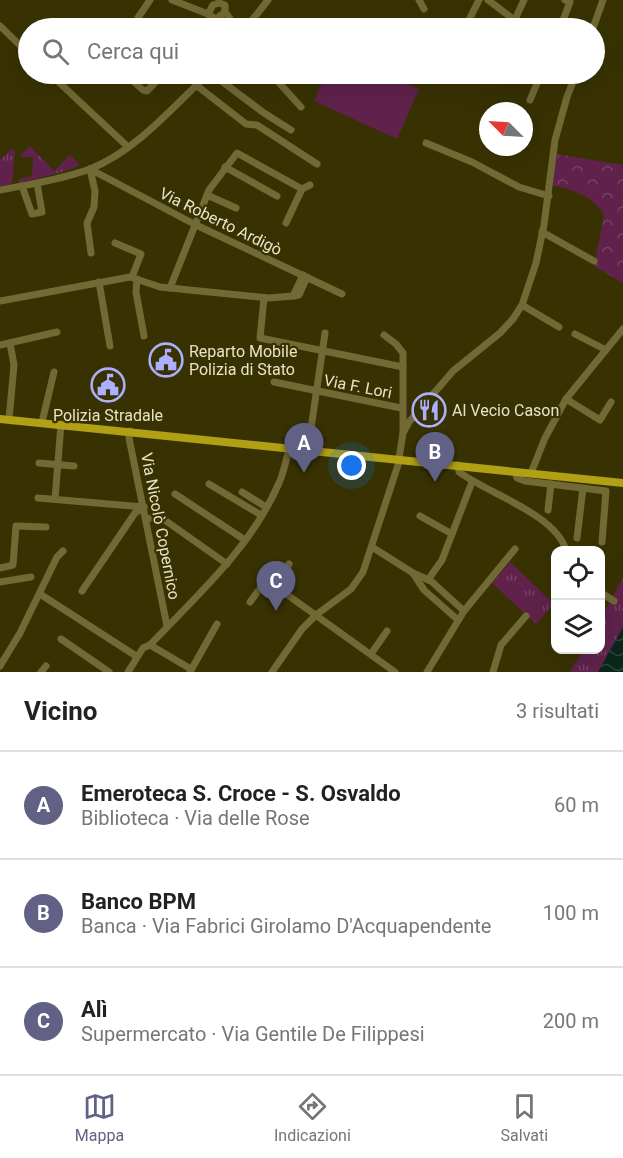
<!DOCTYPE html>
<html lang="it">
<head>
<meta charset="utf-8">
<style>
	body { margin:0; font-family:Roboto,sans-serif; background:#f2f2f2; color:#222 }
	.controls { position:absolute; right:18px; bottom:18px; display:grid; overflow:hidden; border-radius:12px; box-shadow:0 6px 24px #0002 }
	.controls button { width:54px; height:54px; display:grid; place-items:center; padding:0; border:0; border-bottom:2px solid #e0e0e0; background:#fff; color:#222; font:30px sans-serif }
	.compass { position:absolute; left:479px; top:102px; width:54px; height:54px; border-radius:50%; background:#fff; box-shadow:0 6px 24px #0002; rotate:294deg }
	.you { position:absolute; left:352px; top:466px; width:21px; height:21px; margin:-15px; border:4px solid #fff; border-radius:50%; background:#1a73e8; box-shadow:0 0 0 9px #1a73e833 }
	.badge { display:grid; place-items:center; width:39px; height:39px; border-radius:50%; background:#606184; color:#fff; font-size:20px; font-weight:700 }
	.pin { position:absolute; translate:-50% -50px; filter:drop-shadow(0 2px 3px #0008) }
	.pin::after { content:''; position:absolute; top:32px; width:21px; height:18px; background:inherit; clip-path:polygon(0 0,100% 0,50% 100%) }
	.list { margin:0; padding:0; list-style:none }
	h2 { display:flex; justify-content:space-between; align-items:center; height:78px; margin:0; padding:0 24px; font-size:26px }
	h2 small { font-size:20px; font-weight:400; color:#767676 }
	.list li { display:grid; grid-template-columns:39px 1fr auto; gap:18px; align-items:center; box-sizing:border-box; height:108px; padding:0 24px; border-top:2px solid #e0e0e0 }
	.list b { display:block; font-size:22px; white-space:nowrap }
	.list p { margin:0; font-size:20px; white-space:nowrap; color:#767676 }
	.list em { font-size:20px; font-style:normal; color:#767676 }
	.icon { flex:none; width:33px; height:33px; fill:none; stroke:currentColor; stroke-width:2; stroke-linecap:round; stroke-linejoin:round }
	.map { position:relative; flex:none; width:623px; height:672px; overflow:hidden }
	.search { position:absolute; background:#fff; box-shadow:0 6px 24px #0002; left:18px; right:18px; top:18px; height:66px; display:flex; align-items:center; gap:15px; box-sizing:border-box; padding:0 21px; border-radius:33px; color:#767676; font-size:22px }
	.sheet { height:402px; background:#fff }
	nav { display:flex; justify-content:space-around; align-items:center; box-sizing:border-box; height:84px; border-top:2px solid #e0e0e0; background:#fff; font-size:16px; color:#767676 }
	nav a { display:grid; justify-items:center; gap:3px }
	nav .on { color:#606184 }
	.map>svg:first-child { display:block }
</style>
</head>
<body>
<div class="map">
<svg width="623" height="672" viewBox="0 0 623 672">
	<defs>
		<pattern id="grass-tufts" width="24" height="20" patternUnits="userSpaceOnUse" patternTransform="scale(1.5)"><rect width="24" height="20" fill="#60224c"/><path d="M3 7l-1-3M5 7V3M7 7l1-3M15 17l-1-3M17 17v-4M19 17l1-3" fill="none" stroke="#774264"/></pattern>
		<pattern id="forest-crowns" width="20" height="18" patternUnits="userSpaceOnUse" patternTransform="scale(1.5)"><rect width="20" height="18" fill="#60224c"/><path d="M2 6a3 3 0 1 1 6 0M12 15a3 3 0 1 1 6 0" fill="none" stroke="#774264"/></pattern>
		<pattern id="water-waves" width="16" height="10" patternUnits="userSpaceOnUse" patternTransform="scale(1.5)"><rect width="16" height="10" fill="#09271a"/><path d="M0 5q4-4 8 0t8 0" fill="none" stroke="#2d463a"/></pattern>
	</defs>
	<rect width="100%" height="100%" fill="#383203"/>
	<g fill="url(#grass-tufts)">
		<polygon points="30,146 54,171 70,155 80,165 62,172 19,183 19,179 32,176 33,157 19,157"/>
		<polygon points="11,149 15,151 12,184 0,186 0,160"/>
		<polygon points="510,562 554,604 536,624 492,583"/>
		<polygon points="623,578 623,672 570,672 583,650 600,650 601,618"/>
	</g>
	<path fill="url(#forest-crowns)" d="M556 154 623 165V283L594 266 604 216C599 199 569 187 553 186Z"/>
	<polygon fill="#60224c" points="326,74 384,74 419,89 397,139 314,101"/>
	<polygon fill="url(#water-waves)" points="623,627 623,672 598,672"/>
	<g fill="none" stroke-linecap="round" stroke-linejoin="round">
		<g stroke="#716a34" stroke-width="7">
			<polyline points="172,0 208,14 216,19 225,12 225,5 219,3 213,5 208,14"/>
			<polyline points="419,0 424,9"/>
			<polyline points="488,0 525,28"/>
			<polyline points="225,12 237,28"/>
			<polyline points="216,19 228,28"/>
			<polyline points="0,26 28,53"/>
			<polyline points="131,28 150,0"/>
			<polyline points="202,28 210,18"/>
			<polyline points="246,28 268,0"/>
			<polyline points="465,28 479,0"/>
			<polyline points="511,28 524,0"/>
			<polyline points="560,28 570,2 565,0"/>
			<polyline points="593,28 603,0"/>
			<polyline points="50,74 127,146"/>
			<polyline points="125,74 143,90 147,91 163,74"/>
			<polyline points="212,74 264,113 291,130"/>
			<polyline points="271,74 301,107"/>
			<polyline points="490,80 493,74"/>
			<polyline points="196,85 246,124 257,125 317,164"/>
			<polyline points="530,100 541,74"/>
			<polyline points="426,143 472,162 519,187 549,196"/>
			<polyline points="225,167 277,196"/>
			<polyline points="90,169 194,224 342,294"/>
			<polyline points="90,169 95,191 94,207 87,223 91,253"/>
			<polyline points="22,186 32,214 42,212 37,183"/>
			<polyline points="302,189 310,185"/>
			<path d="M0 190C28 185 63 179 90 169 136 151 173 107 208 74"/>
			<polyline points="207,195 236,208"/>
			<polyline points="542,232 594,261"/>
			<polyline points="115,243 141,254 132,277"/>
			<polyline points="303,275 293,296 299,295 307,277"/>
			<polyline points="137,279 136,292 144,336"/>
			<polyline points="99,282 110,346"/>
			<polyline points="170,288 209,190 237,153 302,189 286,223"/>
			<polyline points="264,298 260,338 403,367"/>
			<polyline points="0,301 130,277 160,287 269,298 293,296"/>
			<polyline points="522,305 559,327"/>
			<polyline points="575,334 606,350"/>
			<polyline points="384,335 396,344 403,353 403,431"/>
			<polyline points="0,345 57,332"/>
			<polyline points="274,382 401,408"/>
			<polyline points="566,399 600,420 611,402"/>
			<polyline points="9,419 14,365 10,343"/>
			<polyline points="42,422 54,372"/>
			<polyline points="130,431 129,438 167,626"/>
			<polyline points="308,449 325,333"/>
			<polyline points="39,463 74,466"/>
			<path d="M458 465 459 472C489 494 555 514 566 550"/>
			<polyline points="515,472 517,478 525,481 606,491 602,542"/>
			<polyline points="531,473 545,438 566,399 623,329"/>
			<polyline points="209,484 261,515"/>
			<polyline points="242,492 266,507"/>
			<polyline points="175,494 245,540"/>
			<polyline points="38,498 144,507"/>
			<polyline points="55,499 61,424"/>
			<polyline points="548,510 551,484"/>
			<polyline points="420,516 452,534"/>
			<polyline points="147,519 159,516 227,564"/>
			<polyline points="577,538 583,488"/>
			<polyline points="372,547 413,573 431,581 464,611"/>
			<polyline points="289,564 275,586 395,672"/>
			<polyline points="0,568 13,565 16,526 46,527"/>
			<polyline points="413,573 424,590 458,620"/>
			<polyline points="428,580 442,560 472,482"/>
			<polyline points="0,582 31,577"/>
			<polyline points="82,591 135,513 144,507"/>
			<polyline points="600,592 614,601"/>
			<polyline points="40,594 136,656"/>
			<polyline points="250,602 267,579 275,586"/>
			<polyline points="61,639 109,672"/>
			<polyline points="150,645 191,669"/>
			<polyline points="371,654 387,631"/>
			<polyline points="0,666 20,633 57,557 63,551"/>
			<polyline points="41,672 46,666"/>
			<path d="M128 672 143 648 150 645C197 595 251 548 279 483 284 472 286 459 290 447"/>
			<polyline points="190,672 217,624"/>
			<polyline points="272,672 302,629 316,615 351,589 363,572 398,465 403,433 409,422 453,371 500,333 513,319 522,305 536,263 544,225 555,140 567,97 576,74"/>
			<polyline points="427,672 464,611 515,549"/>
			<polyline points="493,672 501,645 526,616"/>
		</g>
		<polyline stroke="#b1a014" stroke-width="8" points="0,419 623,483"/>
	</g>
	<defs>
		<g id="civic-ring" transform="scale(1.725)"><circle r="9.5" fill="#383203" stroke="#acaffb" stroke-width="1.5"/><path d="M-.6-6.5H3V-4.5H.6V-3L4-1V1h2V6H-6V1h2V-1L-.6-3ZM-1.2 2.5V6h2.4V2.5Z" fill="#acaffb"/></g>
		<g id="restaurant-ring" transform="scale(1.725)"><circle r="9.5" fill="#383203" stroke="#acaffb" stroke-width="1.5"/><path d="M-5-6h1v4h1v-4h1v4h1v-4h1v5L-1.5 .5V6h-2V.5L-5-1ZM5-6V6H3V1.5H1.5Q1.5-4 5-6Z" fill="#acaffb"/></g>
	</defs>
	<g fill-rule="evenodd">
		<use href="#civic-ring" x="166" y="360"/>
		<use href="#civic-ring" x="108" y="385"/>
		<use href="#restaurant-ring" x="429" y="410"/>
	</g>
	<g text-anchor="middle" stroke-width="4.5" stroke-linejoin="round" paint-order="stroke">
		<g font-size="16" fill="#e7e3c5" stroke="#383203">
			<text transform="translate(221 221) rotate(26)" y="6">Via Roberto Ardigò</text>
			<text transform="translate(358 386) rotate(11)" y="6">Via F. Lori</text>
			<text transform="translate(161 526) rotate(79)" y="6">Via Nicolò Copernico</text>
		</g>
		<g font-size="16" fill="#e7e3c5" stroke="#383203" text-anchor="start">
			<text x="189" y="357">Reparto Mobile<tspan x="189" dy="18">Polizia di Stato</tspan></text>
			<text x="452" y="416">Al Vecio Cason</text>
			<text x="108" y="421" text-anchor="middle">Polizia Stradale</text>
		</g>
	</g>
</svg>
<div class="controls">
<button><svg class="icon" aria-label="locate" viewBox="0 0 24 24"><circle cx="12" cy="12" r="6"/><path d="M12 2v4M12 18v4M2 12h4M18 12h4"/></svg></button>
<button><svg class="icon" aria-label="layers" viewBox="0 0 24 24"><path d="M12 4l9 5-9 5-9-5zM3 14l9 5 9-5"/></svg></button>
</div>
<svg class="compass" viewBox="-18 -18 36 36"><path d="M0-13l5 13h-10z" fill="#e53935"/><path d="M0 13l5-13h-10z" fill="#767676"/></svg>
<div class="you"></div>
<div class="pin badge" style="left:304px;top:473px">A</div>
<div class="pin badge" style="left:435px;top:482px">B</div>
<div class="pin badge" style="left:276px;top:611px">C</div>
<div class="search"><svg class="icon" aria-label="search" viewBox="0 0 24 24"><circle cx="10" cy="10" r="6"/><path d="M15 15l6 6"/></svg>Cerca qui</div>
</div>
<section class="sheet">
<h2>Vicino<small>3 risultati</small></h2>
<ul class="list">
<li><span class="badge">A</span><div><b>Emeroteca S. Croce - S. Osvaldo</b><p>Biblioteca · Via delle Rose</p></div><em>60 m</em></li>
<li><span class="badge">B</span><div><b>Banco BPM</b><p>Banca · Via Fabrici Girolamo D'Acquapendente</p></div><em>100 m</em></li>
<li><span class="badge">C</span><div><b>Alì</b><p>Supermercato · Via Gentile De Filippesi</p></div><em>200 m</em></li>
</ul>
</section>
<nav>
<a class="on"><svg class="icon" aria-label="map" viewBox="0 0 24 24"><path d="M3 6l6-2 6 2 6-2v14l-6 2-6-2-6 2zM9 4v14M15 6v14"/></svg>Mappa</a>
<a><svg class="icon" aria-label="directions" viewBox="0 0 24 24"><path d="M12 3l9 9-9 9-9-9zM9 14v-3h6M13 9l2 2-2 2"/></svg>Indicazioni</a>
<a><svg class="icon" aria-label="saved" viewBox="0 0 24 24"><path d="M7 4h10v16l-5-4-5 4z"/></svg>Salvati</a>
</nav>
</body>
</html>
